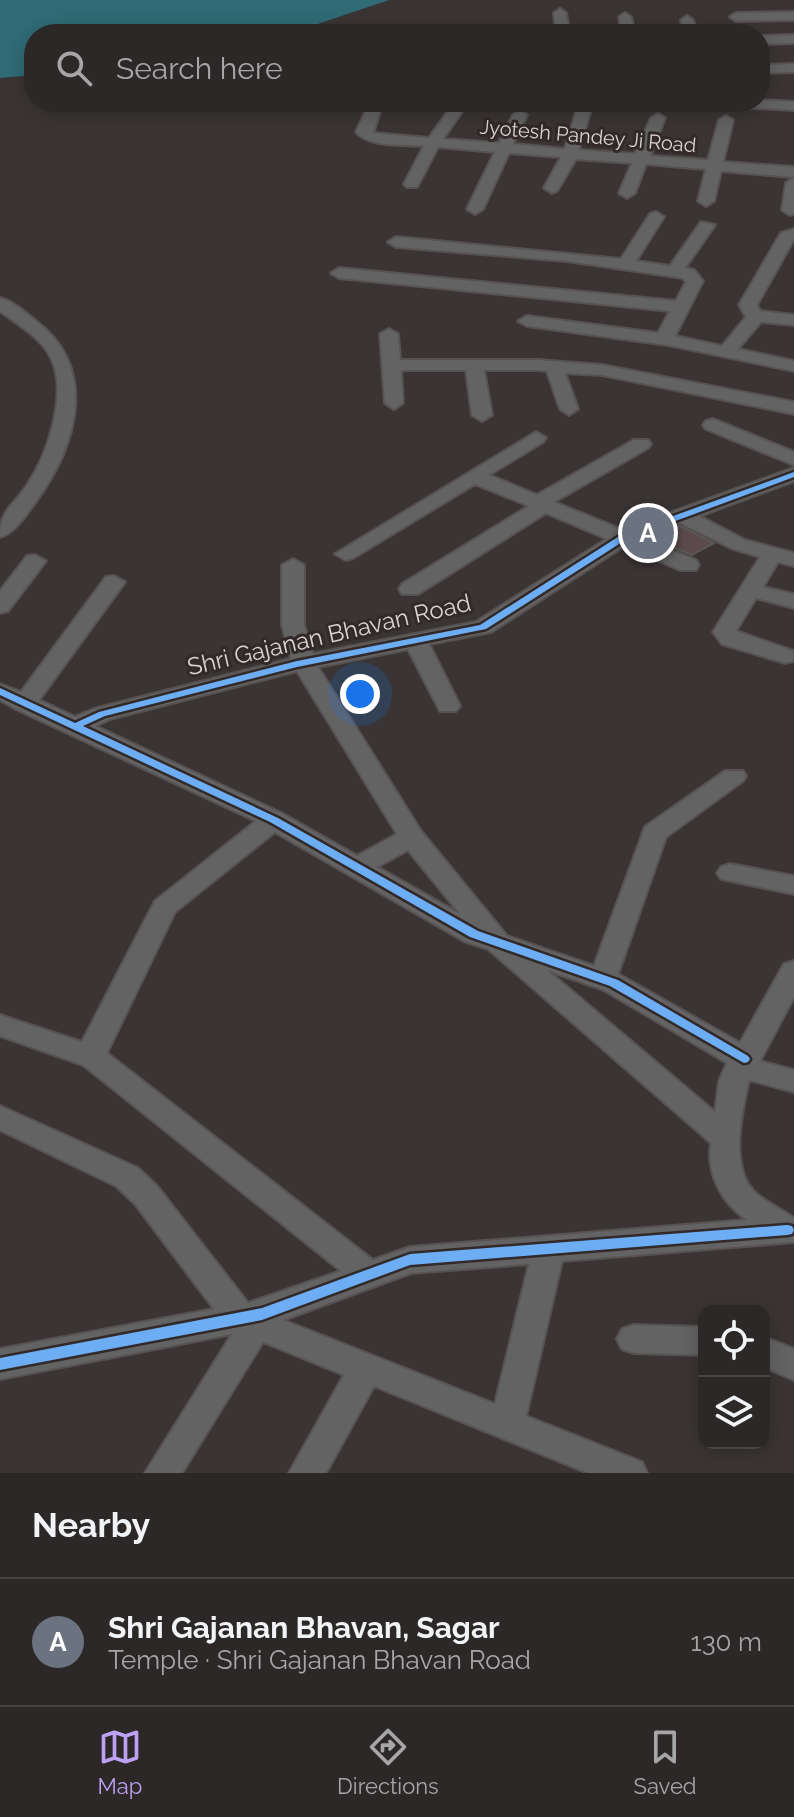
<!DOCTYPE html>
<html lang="en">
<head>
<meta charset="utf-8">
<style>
	body { margin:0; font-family:Raleway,sans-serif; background:#383433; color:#f1f3f6 }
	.controls { position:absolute; right:24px; bottom:24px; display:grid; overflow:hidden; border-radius:16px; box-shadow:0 4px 20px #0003 }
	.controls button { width:72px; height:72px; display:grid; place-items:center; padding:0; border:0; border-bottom:2px solid #484444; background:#2c2827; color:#f1f3f6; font:40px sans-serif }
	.you { position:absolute; left:360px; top:694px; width:28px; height:28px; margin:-20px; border:6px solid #fff; border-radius:50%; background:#1a73e8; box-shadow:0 0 0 12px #1a73e833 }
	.badge { display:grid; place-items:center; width:52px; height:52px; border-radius:50%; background:#bca0f2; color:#fff; font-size:26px; font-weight:700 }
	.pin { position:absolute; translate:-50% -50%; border:4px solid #fff; box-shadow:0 2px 8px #0006 }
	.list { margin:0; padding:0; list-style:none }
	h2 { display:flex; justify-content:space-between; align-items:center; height:104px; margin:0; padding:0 32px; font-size:34px }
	h2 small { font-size:26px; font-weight:400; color:#a6a6a7 }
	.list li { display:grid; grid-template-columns:52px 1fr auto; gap:24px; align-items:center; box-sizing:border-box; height:128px; padding:0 32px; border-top:2px solid #484444 }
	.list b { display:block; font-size:30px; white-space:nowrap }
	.list p { margin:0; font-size:26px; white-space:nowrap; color:#a6a6a7 }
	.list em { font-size:26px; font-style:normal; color:#a6a6a7 }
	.icon { flex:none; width:44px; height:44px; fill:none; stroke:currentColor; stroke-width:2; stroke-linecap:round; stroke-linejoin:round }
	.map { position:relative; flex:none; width:794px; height:1473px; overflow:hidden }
	.search { position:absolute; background:#2c2827; box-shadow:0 4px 20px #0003; left:24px; right:24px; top:24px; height:88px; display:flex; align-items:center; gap:20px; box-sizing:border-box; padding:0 28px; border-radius:32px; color:#a6a6a7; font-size:30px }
	.sheet { height:232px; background:#2c2827 }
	nav { display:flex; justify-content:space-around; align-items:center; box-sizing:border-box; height:112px; border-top:2px solid #484444; background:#2c2827; font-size:22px; color:#a6a6a7 }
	nav a { display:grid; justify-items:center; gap:4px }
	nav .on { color:#bca0f2 }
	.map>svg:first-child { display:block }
</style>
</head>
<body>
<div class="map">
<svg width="794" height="1473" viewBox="0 0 794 1473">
	<rect width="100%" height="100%" fill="#3a3534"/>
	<polygon fill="#306b76" points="0,0 389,0 288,34 34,34 34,75 0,78"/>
	<polygon fill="#5b494b" stroke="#5d5858" stroke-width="2" points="680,526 714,543 692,555 649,538"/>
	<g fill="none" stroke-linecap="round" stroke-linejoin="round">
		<g stroke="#565251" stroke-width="4">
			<g id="minor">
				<polygon points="560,9 566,13 570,34 556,34 554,13"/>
				<polygon points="794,12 794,20 736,21 730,17 736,13"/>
				<polygon points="625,13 631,17 635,34 621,34 619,17"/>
				<polygon points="687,16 693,20 698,34 684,34 681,20"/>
				<polygon points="794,35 794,43 760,44 760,36"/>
				<polygon points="794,64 794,72 760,73 760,65"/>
				<polygon points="760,100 794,102 794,110 716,106 709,102"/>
				<path d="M376 102 382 106 373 133 429 138 451 107 456 106 463 110 443 139 499 143 513 115 520 111 527 115 513 144 565 149 577 109 584 105 591 109 579 150 635 154 651 118 658 114 665 118 650 156 708 160 719 120 726 116 733 120 723 162 794 167V177L721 171 714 201 706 206 698 201 706 169 646 164 635 193 627 198 619 193 632 163 576 159 557 191 552 193 544 188 561 157 509 153 483 209 475 214 467 209 495 152 438 147 417 187H407L404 184 424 146C403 144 370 148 356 132L368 106Z"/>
				<polygon points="794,178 794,214 790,215 782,210 786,183"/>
				<polygon points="656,212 664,217 636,261 670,266 701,222 715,225 685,268 694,270 703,281 675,336 722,346 746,317 739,305 781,233 794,229 794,239 757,305 760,311 794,315 794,325 761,322 738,349 794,361 794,371 668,345 527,326 518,321 527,316 658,333 670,311 339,278 331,273 339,268 676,301 686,282 683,278 567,261 396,247 388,242 396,237 621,259 650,214"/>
				<path d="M0 298C13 301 26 313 36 321 100 370 76 447 35 503 26 515 14 534 0 537 0 509 13 507 27 485 48 455 69 391 50 356 40 337 17 324 0 311Z"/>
				<polygon points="389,329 398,334 400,360 538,360 602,365 794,402 794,414 602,375 565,373 578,409 569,415 560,409 547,371 538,370 484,370 492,415 482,421 472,415 466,370 401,370 403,403 394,409 385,403 380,334"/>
				<polygon points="713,419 794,452 794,465 706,429 703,425 706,421"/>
				<path d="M536 432 546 438 543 442 489 475 537 495 634 440H648L651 444 648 448 554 502 623 530 794 468V481L699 516 745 540 794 553V566L778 562 763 587 794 594V608L756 598 736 631 793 651V661L785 663 722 644 713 632 760 557 731 548 680 523 641 538 696 560 699 565 696 570H680L624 546 491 632 429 644 460 706 456 711H440L408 649 318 667 421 831 507 936 594 966 645 827 725 771H743L746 776 743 781 666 837 618 974 740 1043 784 964 794 961V997L760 1061 794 1070V1092L749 1080C742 1111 728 1170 757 1194 768 1203 782 1210 794 1218V1242L562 1261 526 1416 642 1462 647 1473H588L374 1386 326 1473H289L344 1375 263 1342 182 1473H145L232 1334 0 1379V1349L214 1309 135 1204 116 1186 0 1130V1106L138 1168 157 1186 248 1303 341 1271 83 1065 0 1036V1015L82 1042 155 901 256 821 16 709 0 700V684L21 692 106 577 114 576 125 582 39 700 75 717 94 709 291 659 282 625V565L293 559 304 565V625L313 654 476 622 607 539 546 513 418 594H402L399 589 402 584 529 506 475 484 353 558 346 560 335 554ZM297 671 397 834 357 856 283 814 95 726 110 719ZM275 832 464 941 488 949 711 1143C706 1174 722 1203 747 1220L410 1247 373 1260 107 1053 175 912ZM408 850 460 914 377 867ZM547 970 604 990 727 1063 719 1081 715 1112ZM529 1264 495 1404 283 1320 411 1273Z"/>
				<polygon points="35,555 46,561 8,611 0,613 0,591 27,556"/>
				<polygon points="730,864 794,876 794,894 721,879 717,873 721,867"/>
				<polygon points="634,1325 704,1327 704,1355 634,1353 622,1349 617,1339 622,1329"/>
				<polygon points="764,1337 794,1349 794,1380 764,1367"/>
			</g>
		</g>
		<use href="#minor" fill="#646363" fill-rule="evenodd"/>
		<g stroke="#322929" stroke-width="5">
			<g id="cycleway">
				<polygon points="794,472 794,477 627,539 486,629 297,667 105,716 83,726 278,818 478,931 618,980 748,1056 750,1059 748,1062 744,1063 610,986 470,937 270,822 0,695 0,688 75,723 99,712 297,661 480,625 621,535"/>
				<polygon points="787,1225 792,1226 794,1230 792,1234 787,1235 410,1265 262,1320 0,1370 0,1358 262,1308 410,1254"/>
			</g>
		</g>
		<use href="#cycleway" fill="#6dadf4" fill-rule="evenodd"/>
	</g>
	<g text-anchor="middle" stroke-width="6" stroke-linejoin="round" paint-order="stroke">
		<g font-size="20" fill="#d9d3d3" stroke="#322929">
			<text transform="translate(588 136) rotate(5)" y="7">Jyotesh Pandey Ji Road</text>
		</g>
		<g font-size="24" fill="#d9d3d3" stroke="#322929">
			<text transform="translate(329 635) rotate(-13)" y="8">Shri Gajanan Bhavan Road</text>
		</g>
	</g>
</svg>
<div class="controls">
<button><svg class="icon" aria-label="locate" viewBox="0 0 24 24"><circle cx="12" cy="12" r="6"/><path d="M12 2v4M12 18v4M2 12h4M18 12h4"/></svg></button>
<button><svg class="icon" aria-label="layers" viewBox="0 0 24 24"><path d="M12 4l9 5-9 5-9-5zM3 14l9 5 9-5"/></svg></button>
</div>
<div class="you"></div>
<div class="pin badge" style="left:648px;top:533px;background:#6b7280">A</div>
<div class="search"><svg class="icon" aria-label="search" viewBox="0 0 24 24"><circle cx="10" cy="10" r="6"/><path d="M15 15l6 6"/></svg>Search here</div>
</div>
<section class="sheet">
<h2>Nearby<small></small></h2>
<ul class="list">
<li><span class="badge" style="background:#6b7280">A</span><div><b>Shri Gajanan Bhavan, Sagar</b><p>Temple · Shri Gajanan Bhavan Road</p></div><em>130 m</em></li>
</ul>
</section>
<nav>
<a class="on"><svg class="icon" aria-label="map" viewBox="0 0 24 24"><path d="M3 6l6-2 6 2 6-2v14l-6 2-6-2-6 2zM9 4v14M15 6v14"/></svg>Map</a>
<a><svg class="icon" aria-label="directions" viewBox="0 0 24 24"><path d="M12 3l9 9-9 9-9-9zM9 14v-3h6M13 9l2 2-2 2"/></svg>Directions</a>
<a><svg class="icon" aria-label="saved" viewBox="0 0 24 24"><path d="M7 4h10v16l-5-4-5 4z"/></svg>Saved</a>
</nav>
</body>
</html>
